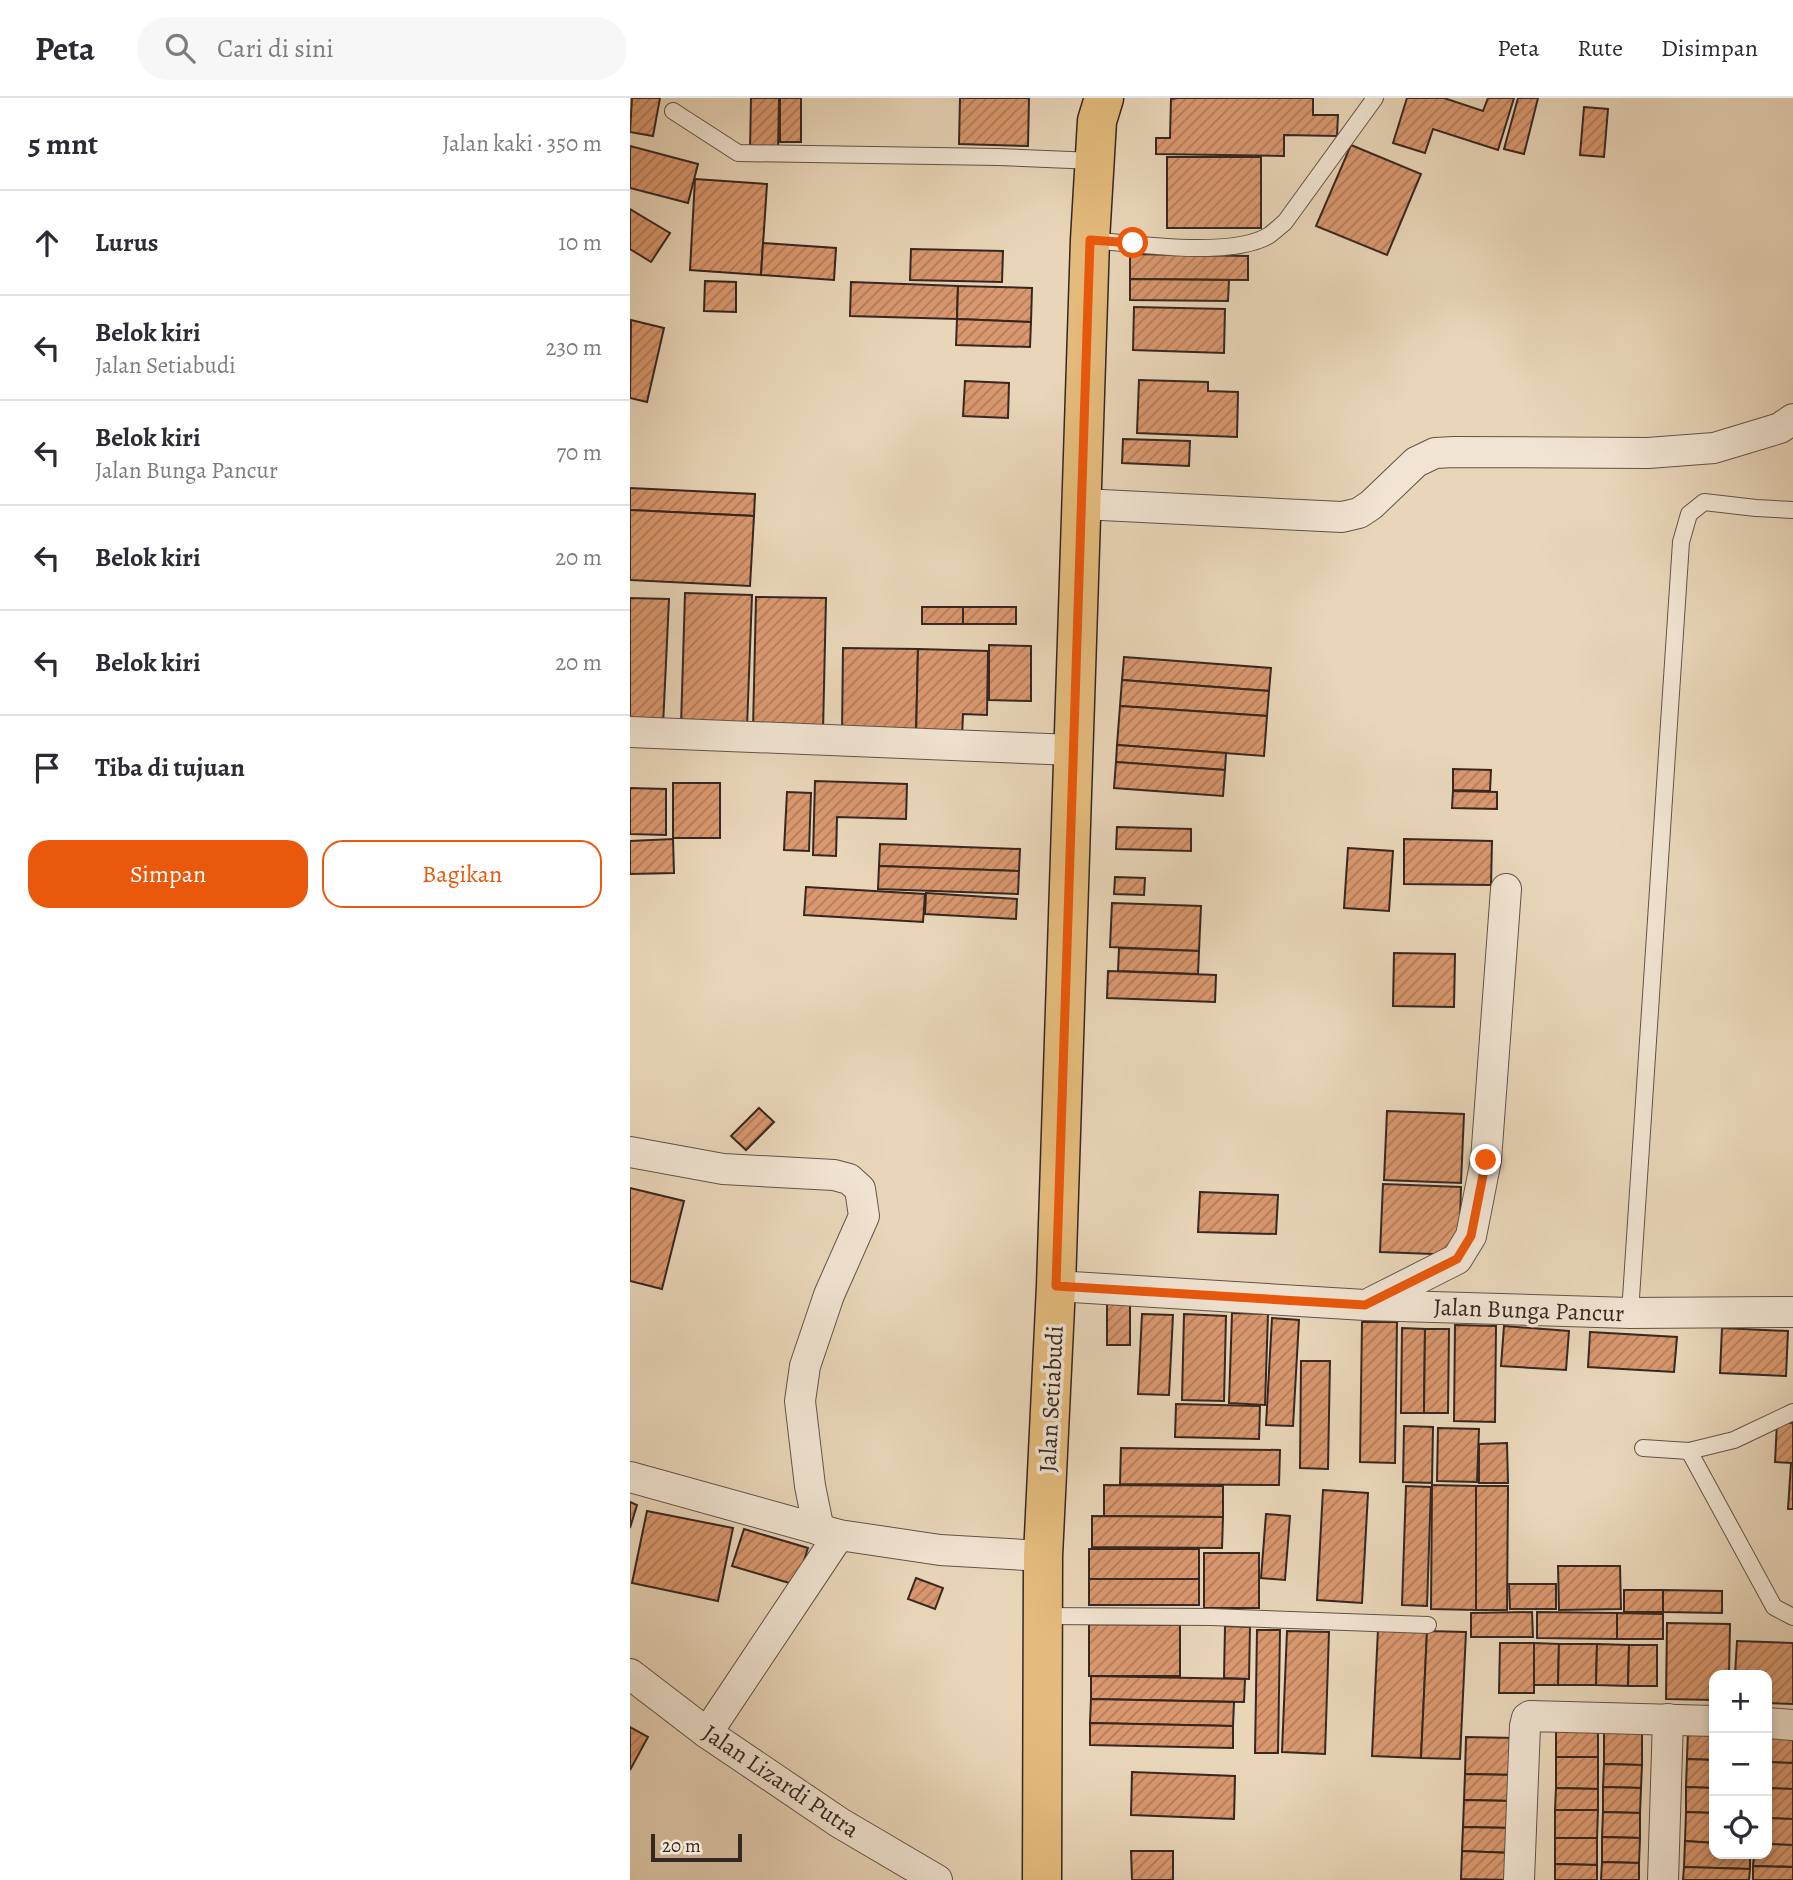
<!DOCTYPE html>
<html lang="id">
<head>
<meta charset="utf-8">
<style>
	body { margin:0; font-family:Alegreya,serif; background:#f7f7f7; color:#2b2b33 }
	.controls { position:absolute; right:21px; bottom:21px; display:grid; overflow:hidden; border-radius:14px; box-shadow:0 4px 10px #0003 }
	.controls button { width:63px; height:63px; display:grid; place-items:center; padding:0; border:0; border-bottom:2px solid #e1e1e2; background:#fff; color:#2b2b33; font:35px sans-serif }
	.scale { position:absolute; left:21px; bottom:18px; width:91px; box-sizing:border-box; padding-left:7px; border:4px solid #362722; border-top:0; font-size:19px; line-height:24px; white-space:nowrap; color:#362722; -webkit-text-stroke:5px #f1e4d2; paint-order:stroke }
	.stop { position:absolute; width:21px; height:21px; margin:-16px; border:5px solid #ea580c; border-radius:50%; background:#fff }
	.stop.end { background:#ea580c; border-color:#fff; box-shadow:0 2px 7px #0008 }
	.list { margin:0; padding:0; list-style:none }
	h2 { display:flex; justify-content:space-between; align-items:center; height:91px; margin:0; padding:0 28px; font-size:30px }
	h2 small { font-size:23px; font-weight:400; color:#7c7c81 }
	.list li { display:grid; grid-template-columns:46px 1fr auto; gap:21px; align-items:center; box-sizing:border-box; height:105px; padding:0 28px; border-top:2px solid #e1e1e2 }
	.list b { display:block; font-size:26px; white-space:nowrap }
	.list p { margin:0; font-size:23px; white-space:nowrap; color:#7c7c81 }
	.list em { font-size:23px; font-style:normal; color:#7c7c81 }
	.actions { display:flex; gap:14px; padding:21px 28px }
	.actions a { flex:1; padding:16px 0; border:2px solid #ea580c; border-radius:21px; text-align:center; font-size:24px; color:#ea580c }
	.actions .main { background:#ea580c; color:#fff }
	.icon { flex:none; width:38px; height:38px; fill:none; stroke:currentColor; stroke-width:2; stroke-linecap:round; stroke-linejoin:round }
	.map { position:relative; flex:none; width:1163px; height:1782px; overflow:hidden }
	header { display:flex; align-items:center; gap:42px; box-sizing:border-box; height:98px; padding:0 35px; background:#fff; border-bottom:2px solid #e1e1e2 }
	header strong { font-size:33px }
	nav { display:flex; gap:38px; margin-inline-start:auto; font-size:24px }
	.search { width:490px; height:63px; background:#f7f7f7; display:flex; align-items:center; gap:18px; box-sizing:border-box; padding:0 24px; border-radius:38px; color:#7c7c81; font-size:26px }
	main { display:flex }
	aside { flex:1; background:#fff }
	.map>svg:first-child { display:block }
</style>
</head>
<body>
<header>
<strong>Peta</strong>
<div class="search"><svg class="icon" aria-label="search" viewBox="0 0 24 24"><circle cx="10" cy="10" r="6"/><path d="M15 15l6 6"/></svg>Cari di sini</div>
<nav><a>Peta</a><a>Rute</a><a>Disimpan</a></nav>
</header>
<main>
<aside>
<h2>5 mnt<small>Jalan kaki · 350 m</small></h2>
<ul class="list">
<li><svg class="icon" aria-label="ahead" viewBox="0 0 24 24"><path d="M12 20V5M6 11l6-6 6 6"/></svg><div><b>Lurus</b></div><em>10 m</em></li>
<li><svg class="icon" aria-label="left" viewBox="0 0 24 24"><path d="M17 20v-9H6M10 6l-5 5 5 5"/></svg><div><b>Belok kiri</b><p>Jalan Setiabudi</p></div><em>230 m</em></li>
<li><svg class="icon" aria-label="left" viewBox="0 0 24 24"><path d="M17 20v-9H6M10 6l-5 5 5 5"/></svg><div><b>Belok kiri</b><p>Jalan Bunga Pancur</p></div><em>70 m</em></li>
<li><svg class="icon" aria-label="left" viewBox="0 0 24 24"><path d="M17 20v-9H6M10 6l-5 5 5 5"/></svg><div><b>Belok kiri</b></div><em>20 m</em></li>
<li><svg class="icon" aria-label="left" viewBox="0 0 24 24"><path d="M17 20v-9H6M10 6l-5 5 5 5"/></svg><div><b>Belok kiri</b></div><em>20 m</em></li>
<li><svg class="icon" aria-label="arrive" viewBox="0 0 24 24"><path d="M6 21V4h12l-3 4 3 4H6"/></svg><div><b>Tiba di tujuan</b></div></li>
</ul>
<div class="actions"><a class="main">Simpan</a><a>Bagikan</a></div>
</aside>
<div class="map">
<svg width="1163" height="1782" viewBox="0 0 1163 1782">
	<defs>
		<pattern id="building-hatch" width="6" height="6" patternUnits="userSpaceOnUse" patternTransform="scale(1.75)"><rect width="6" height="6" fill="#da986f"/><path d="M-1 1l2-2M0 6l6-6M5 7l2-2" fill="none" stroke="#b27c5b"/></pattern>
	</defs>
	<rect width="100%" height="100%" fill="#e9d6b9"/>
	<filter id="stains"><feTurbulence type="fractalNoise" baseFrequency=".00286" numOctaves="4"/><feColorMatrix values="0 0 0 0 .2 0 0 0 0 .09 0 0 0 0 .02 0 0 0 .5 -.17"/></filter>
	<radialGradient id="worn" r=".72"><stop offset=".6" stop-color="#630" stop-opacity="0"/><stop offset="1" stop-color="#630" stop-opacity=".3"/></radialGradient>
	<g fill="url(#building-hatch)" stroke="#362722" stroke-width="2">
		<polygon points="2,0 30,0 23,38 0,34"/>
		<polygon points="121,0 149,0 148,53 120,52"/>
		<rect x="150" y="0" width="21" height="44"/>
		<polygon points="330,0 399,0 398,48 329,46"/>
		<polygon points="548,0 683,0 683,17 708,17 707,38 654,37 654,58 526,56 526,40 540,40 541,1"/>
		<polygon points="777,0 814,0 853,13 858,0 884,0 868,52 803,31 795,55 763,45"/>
		<polygon points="888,0 908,0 894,56 874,51"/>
		<polygon points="954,9 978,11 974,59 950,57"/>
		<polygon points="721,47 791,76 757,157 686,128"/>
		<polygon points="0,48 68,66 58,105 0,90"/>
		<rect x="537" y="59" width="94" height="71"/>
		<polygon points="65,81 137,86 131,177 60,172"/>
		<polygon points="0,111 40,135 21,164 0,151"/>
		<polygon points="133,145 206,150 204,182 131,177"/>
		<polygon points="281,151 373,153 372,184 280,182"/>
		<polygon points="500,156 618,158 618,182 500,181"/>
		<polygon points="500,181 599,182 598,203 500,202"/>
		<polygon points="75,183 106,184 106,214 74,213"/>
		<polygon points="221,184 328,188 327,221 220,218"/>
		<polygon points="328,188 402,190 401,224 327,221"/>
		<polygon points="504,209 595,211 594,255 503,252"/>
		<polygon points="327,221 401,224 400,249 326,247"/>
		<polygon points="1,222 34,230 17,304 0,300"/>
		<polygon points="509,282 578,284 578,293 608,294 607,339 507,335"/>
		<polygon points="335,283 379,285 378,320 333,318"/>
		<polygon points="493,341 560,343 559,368 492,365"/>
		<polygon points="0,390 125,396 124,418 0,412"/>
		<polygon points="0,412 124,418 120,488 0,482"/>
		<polygon points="55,495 122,497 117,630 51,628"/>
		<polygon points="126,499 196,500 193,633 123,631"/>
		<polygon points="0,500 39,501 33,628 0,627"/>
		<rect x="292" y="509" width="41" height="17"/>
		<rect x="333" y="509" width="53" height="17"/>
		<polygon points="359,547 401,548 401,603 359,602"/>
		<polygon points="213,550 288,551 286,639 212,637"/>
		<polygon points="288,551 358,553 357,617 333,616 332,639 286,639"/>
		<polygon points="494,559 641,570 639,593 492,582"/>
		<polygon points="492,582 639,593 637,618 490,608"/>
		<polygon points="490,608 637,618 634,658 487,647"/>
		<polygon points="487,647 596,655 595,672 486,664"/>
		<polygon points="486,664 595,672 593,698 484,690"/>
		<polygon points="823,671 861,672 860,693 823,692"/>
		<polygon points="185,683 277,686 276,721 207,719 206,758 183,757"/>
		<rect x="43" y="685" width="47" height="55"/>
		<polygon points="0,690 36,691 36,737 0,736"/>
		<polygon points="823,693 867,694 867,711 822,710"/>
		<polygon points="157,694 181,695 179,753 154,752"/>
		<polygon points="487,729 561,731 561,753 486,751"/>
		<polygon points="43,741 44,775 0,776 0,743"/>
		<polygon points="774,741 862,743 861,787 774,786"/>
		<polygon points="250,746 390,751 389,773 249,768"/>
		<polygon points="718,750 763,753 759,813 714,810"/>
		<polygon points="249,768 389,773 388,796 248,791"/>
		<polygon points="485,779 515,780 514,797 484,796"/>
		<polygon points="176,789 295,796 293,824 174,817"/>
		<polygon points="296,795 387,801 386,821 295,816"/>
		<polygon points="482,805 571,808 569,853 480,849"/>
		<polygon points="489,850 569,853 568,876 488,873"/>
		<polygon points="764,855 825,856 824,909 763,908"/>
		<polygon points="478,873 586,877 585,904 477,900"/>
		<polygon points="129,1010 144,1024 116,1052 101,1038"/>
		<polygon points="757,1013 834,1016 831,1085 754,1082"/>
		<polygon points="753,1086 831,1089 829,1157 750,1154"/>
		<polygon points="0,1090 54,1103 32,1191 0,1183"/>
		<polygon points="570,1094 648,1097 646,1136 568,1134"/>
		<rect x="477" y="1206" width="23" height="41"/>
		<polygon points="602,1215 638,1216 635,1307 599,1305"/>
		<polygon points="512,1216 543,1217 539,1297 508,1296"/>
		<polygon points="554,1216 596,1218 594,1303 552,1302"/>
		<polygon points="642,1220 669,1222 663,1328 636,1327"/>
		<polygon points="732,1224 767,1224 765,1365 730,1364"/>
		<polygon points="825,1227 866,1228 865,1324 824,1323"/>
		<polygon points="874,1228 939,1233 936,1272 871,1268"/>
		<polygon points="772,1230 795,1231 794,1315 771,1315"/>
		<polygon points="1092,1230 1158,1233 1156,1278 1090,1275"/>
		<polygon points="795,1231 819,1231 818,1315 794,1315"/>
		<polygon points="960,1234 1047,1239 1044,1274 958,1269"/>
		<polygon points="671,1263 700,1263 698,1371 670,1370"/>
		<polygon points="546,1306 630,1308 629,1341 545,1339"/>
		<polygon points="1147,1324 1163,1325 1163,1365 1145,1364"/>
		<polygon points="774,1328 803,1329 802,1385 773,1384"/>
		<polygon points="808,1330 849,1331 847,1384 807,1383"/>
		<polygon points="877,1345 878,1385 849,1385 849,1346"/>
		<polygon points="491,1350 650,1352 649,1387 490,1386"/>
		<polygon points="1161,1365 1163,1365 1163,1411 1158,1411"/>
		<polygon points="474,1387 593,1388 593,1419 474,1418"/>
		<polygon points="802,1387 846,1388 846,1512 801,1511"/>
		<polygon points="776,1388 801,1389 797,1508 772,1507"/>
		<polygon points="846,1388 878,1388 877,1512 846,1512"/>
		<polygon points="693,1392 738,1395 732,1505 687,1502"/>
		<polygon points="0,1404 7,1407 0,1430"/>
		<polygon points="17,1413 103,1430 88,1503 2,1485"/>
		<polygon points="636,1416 660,1418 655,1482 631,1480"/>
		<polygon points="462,1418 593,1419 592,1450 462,1449"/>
		<polygon points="114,1431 178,1450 166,1487 102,1468"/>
		<rect x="459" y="1451" width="110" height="30"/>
		<rect x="574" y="1455" width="55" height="55"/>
		<polygon points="928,1468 990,1468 991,1511 929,1512"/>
		<polygon points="286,1480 313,1490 305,1511 278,1501"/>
		<rect x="459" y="1481" width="110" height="26"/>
		<polygon points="879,1486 926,1486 926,1511 880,1511"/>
		<rect x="994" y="1492" width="39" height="22"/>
		<polygon points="1033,1492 1092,1493 1092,1515 1033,1514"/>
		<polygon points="902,1514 903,1539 841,1539 841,1515"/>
		<polygon points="907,1514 987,1515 987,1541 907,1540"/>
		<polygon points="987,1515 1033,1516 1033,1541 987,1541"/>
		<polygon points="1037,1525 1100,1526 1099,1577 1084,1577 1084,1602 1036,1601"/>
		<polygon points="459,1526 550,1527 550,1578 459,1578"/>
		<polygon points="595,1528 620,1529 619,1581 594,1580"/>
		<polygon points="748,1531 797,1533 791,1660 742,1658"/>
		<polygon points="627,1532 650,1532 648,1655 625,1655"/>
		<polygon points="657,1533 699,1534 695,1656 652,1654"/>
		<polygon points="797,1533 836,1534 830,1661 791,1660"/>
		<polygon points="1107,1543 1163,1545 1163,1606 1137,1605 1137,1577 1105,1577"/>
		<polygon points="870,1545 904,1545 904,1595 869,1595"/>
		<polygon points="904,1545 929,1546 928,1587 904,1587"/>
		<polygon points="929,1546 967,1546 966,1587 928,1587"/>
		<polygon points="967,1546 999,1547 998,1588 966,1587"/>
		<polygon points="999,1547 1027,1547 1027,1588 998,1588"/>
		<polygon points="461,1578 615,1581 614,1604 461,1601"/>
		<polygon points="461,1601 604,1604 603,1628 460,1625"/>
		<polygon points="460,1625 603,1628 603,1650 460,1647"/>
		<polygon points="0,1629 18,1639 0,1672"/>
		<rect x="926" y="1632" width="42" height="27"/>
		<polygon points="1058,1632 1084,1633 1084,1662 1057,1661"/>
		<polygon points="974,1633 1012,1634 1012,1667 974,1666"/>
		<polygon points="1137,1635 1163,1636 1163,1665 1137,1664"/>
		<polygon points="836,1639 885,1640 884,1677 835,1676"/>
		<polygon points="926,1659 968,1659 968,1691 926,1690"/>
		<polygon points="1057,1661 1084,1662 1084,1690 1056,1689"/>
		<polygon points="1137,1664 1163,1665 1163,1691 1137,1690"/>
		<polygon points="974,1666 1012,1667 1011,1690 973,1689"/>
		<polygon points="502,1674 605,1678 604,1721 501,1717"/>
		<polygon points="835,1676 884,1677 883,1703 834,1702"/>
		<polygon points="973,1689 1011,1690 1010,1715 973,1714"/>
		<polygon points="1056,1689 1084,1690 1084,1715 1056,1714"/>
		<polygon points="926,1690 968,1691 968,1712 925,1712"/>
		<polygon points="1137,1690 1163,1691 1163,1721 1137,1720"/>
		<polygon points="834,1702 883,1703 882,1730 833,1729"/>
		<polygon points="925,1712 968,1712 967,1740 925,1740"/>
		<polygon points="973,1714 1010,1715 1010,1740 972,1739"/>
		<polygon points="1056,1714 1084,1715 1084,1745 1055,1743"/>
		<polygon points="1137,1720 1163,1721 1163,1747 1137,1746"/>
		<polygon points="833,1729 882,1730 882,1755 832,1753"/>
		<polygon points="972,1739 1010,1740 1009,1765 972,1764"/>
		<polygon points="925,1740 967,1740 967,1767 925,1766"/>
		<polygon points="1055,1743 1084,1745 1084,1756 1120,1756 1120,1771 1054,1769"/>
		<polygon points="1137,1746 1163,1747 1163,1769 1123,1768 1124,1756 1137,1756"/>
		<polygon points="501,1753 543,1753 543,1782 502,1782"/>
		<polygon points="832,1753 882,1755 881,1782 831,1781"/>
		<polygon points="972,1764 1009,1765 1009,1782 971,1782"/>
		<polygon points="925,1766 967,1767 967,1782 925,1782"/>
		<polygon points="1123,1768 1163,1769 1163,1782 1123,1782"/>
		<polygon points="1054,1769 1120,1771 1119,1782 1053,1782"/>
	</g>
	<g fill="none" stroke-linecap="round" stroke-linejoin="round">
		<g stroke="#635348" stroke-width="18">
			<g id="service">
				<polyline points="43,13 108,55 368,59 464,63"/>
				<path d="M461 142C506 146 599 160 638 138 644 134 649 129 655 124L745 0"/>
				<polyline points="1000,1215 1051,444 1059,416 1074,404 1126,410 1163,412"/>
				<polyline points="1013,1350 1059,1353 1104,1342 1163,1314"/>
				<polyline points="1059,1353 1144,1509 1163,1519"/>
				<polyline points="414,1518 581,1519 798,1527"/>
			</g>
		</g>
		<g stroke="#635348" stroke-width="32">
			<g id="minor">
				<polyline points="452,406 712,419 729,415 741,407 786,364 805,355 824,354 1018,355 1084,350 1150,330 1163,321"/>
				<polyline points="0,634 444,652"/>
				<polyline points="0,1054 93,1071 204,1077 219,1081 230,1091 234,1118 199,1197 175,1268 170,1303 180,1388 189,1432"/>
				<polyline points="426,1188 735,1207 1000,1215 1163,1214"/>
				<polyline points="742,1204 827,1161 841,1138 856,1062 876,791"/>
				<polyline points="0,1379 209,1437 310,1452 413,1458"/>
				<polyline points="0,1576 77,1635 210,1725 307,1782"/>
				<polyline points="1137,1625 1163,1627"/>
				<polyline points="77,1635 209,1437"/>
				<polyline points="889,1782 895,1628 897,1620 900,1618 1084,1623"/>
				<polyline points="1033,1782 1038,1621"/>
			</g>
		</g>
		<g stroke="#362722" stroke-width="41">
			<polyline id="primary" points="412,1782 413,1458 426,1188 460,142 467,23 474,0"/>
		</g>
		<use href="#service" stroke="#f1e4d2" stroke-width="16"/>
		<use href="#minor" stroke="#f1e4d2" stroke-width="30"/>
		<use href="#primary" stroke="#e4bb7c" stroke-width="38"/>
	</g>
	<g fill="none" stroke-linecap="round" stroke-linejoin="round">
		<polyline stroke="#ea580c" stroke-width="9" points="503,145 460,142 426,1188 735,1207 827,1161 841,1138 856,1062"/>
	</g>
	<g text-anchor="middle" stroke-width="7" stroke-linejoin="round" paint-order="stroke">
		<g font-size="24" fill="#362722" stroke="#f1e4d2">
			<text transform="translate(899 1212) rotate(2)" y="8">Jalan Bunga Pancur</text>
			<text transform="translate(421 1301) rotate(-87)" y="8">Jalan Setiabudi</text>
			<text transform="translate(151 1683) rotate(34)" y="8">Jalan Lizardi Putra</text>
		</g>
	</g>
	<rect width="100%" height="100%" filter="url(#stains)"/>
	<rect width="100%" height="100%" fill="url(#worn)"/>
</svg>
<div class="controls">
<button>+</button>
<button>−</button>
<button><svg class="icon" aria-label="locate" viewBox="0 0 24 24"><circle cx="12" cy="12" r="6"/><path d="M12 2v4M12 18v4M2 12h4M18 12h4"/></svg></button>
</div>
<div class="scale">20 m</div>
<div class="stop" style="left:503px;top:145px"></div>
<div class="stop end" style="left:856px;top:1062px"></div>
</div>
</main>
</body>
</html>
